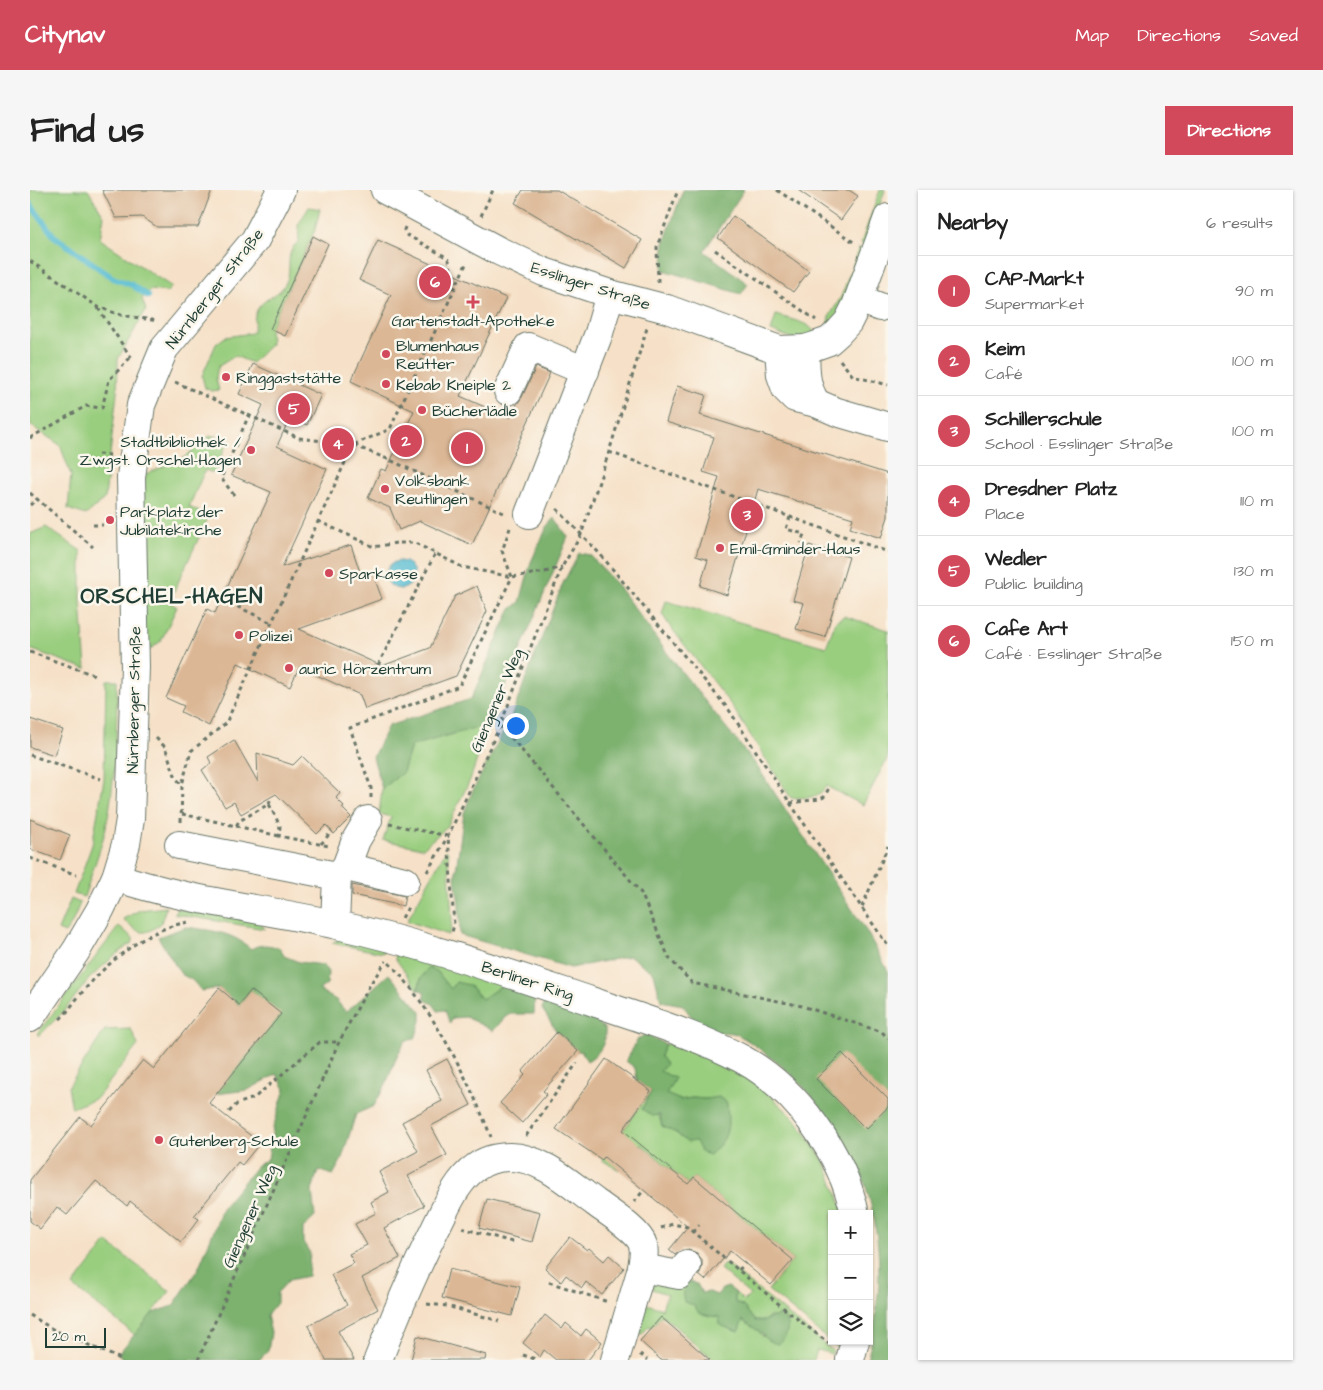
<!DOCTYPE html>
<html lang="en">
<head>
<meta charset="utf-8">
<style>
	body { margin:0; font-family:"Architects Daughter",sans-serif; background:#f6f6f6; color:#222 }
	.controls { position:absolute; right:15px; bottom:15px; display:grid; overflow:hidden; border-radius:0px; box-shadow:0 1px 4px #0004 }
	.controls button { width:45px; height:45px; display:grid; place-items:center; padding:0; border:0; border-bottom:1px solid #e0e0e0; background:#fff; color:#222; font:25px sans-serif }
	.scale { position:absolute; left:15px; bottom:12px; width:61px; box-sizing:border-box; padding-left:5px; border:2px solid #1f3d34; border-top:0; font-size:14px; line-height:18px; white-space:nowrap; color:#1f3d34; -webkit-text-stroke:4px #fbf7ec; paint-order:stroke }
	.you { position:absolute; left:485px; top:535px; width:18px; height:18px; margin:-12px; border:4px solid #fff; border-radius:50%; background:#1a73e8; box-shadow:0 0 0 8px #1a73e833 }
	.badge { display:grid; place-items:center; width:32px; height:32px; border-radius:50%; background:#d1495b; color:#fff; font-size:16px; font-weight:700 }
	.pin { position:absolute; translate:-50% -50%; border:2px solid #fff; box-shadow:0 1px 5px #0006 }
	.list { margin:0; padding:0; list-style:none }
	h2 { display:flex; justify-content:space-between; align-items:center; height:65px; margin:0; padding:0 20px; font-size:21px }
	h2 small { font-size:16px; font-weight:400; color:#767676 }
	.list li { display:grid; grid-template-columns:32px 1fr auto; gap:15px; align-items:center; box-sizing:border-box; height:70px; padding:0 20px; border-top:1px solid #e0e0e0 }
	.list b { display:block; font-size:19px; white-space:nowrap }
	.list p { margin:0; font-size:16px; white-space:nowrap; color:#767676 }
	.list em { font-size:16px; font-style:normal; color:#767676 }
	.icon { flex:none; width:28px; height:28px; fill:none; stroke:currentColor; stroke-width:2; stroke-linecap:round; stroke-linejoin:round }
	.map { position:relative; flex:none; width:858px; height:1170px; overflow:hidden; border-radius:0px }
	header { display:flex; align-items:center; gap:30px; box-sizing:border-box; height:70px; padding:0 25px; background:#d1495b; color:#fff }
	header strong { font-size:24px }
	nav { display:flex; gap:28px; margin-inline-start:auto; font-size:18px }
	.intro { display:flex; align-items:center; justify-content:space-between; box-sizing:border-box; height:120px; padding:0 30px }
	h1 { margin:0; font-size:35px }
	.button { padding:12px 22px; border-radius:0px; background:#d1495b; color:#fff; font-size:18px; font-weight:700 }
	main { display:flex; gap:30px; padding:0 30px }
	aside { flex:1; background:#fff; border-radius:0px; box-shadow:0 1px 4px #0004 }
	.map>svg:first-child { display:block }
</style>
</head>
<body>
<header>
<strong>Citynav</strong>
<nav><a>Map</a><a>Directions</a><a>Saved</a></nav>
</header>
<div class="intro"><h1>Find us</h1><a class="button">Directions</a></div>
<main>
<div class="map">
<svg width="858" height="1170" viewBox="0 0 858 1170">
	<rect width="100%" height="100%" fill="#fbf7ec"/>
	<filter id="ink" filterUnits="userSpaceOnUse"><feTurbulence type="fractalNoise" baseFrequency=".02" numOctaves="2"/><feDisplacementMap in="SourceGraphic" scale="10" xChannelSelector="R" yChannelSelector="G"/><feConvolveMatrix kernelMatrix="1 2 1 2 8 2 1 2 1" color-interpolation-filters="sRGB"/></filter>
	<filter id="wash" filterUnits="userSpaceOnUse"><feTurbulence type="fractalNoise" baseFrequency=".0096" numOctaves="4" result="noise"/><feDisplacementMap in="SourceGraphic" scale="20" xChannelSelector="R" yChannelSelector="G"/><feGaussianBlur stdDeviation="1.12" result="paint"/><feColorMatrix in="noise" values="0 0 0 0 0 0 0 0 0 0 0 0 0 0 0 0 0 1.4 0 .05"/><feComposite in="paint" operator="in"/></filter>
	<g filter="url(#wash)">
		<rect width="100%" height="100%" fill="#f6e1c8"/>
		<g fill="#9ace7f" stroke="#5c865a">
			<polygon points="0,0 58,0 74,26 70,49 142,97 137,102 120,100 112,109 116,120 88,169 87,203 75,308 56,325 38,319 41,285 30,255 0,235"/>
			<polygon points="850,0 855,0 835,56 831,53"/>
			<path d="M279 17 290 19 285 40 240 139 241 154 222 173 205 166 189 176 187 181 186 189 189 200 182 201 175 198 172 186 186 154 195 147 222 143C227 134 221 128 229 117 237 106 252 105 257 90 262 74 254 64 269 51L268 35Z"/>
			<polygon points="829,58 834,60 812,119 797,136 799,127 811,107"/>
			<path d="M746 125C757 129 782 132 785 144L764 149 741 141Z"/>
			<polygon points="180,246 200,247 184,283 175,280 159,317 179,326 139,412 147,417 131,451 107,469 106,288 155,267"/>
			<polygon points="16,337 51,361 51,412 56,479 0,459 0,344"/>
			<path d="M636 411 796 457 806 431 814 426 858 440V567L833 615 796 596C788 610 776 607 761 608L701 515 639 435 632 424Z"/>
			<path d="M76 490H87C87 541 86 592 75 642 69 664 61 685 54 707L44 704 62 655 74 589Z"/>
			<polygon points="459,534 440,590 417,637 393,658 353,650 361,627 349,624 352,599 373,582 381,556"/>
			<polygon points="416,660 418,662 422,729 421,739 418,745 377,731"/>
			<polygon points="41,709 50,713 42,733 35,743 28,740"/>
			<path d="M136 717 131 733C113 748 109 743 93 729L110 720Z"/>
			<polygon points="146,719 228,730 235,739 145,724"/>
			<polygon points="89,736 103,748 103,752 84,766 59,789 34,821 9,846 7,844"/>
			<polygon points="312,747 356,758 353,763 302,753"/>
			<polygon points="366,761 474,794 452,809 442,798 426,793 421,800 407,781 391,788 388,800 365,768"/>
			<polygon points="101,839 108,855 67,908 42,918 38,897 75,840"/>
			<polygon points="635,854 650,855 709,881 730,896 767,931 795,973 815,1024 802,1024 802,1151 812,1151 809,1159 738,1100 763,1070 664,987 658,994 611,954 589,980 572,970 621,901 632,936 646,943 657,952 690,907 676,909 662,908 650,910 636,904 630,881 630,866"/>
			<polygon points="77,1052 140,1101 105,1145 43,1096"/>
			<path d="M695 1073 803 1161 802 1164 787 1160 784 1170H684L632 1125 621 1137 619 1136 612 1144H608L617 1114 632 1119 637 1104 622 1099 625 1089 654 1097C662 1112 671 1126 689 1127L691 1135 708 1142 712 1130C719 1136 728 1138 733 1147L742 1126 733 1131H725L713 1116 705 1113V1102L714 1111 720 1105 690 1079Z"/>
		</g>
		<g fill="#7bb16e" stroke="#4d7751">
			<polygon points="653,0 714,0 674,61 718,94 711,104 633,80 634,53"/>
			<polygon points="525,328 538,347 459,534 381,556 373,582 352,599 343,567 358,536 441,509 480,420 490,412 501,372 517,337"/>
			<path d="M549 363 560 365 587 395 640 467 726 575 837 742 858 781V1170H837C856 1100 854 1020 818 956 812 946 805 937 798 928 783 906 765 886 744 870 732 861 719 850 706 844 699 841 690 844 683 842 670 838 660 826 653 815L631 811 624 783 600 766 541 778 430 745 429 714 425 688 434 623 442 602 481 527 533 393Z"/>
			<path d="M156 737C182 741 201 741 221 759 231 753 239 755 250 758L254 766 269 772 293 775 298 782 297 794 289 800 306 810 316 822 359 784 391 822V831L385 849 375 851 365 871 356 894 344 916 326 924 311 971 303 985 288 980 282 1001 285 1027 273 1038V1052L280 1063 278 1086 259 1090 247 1103V1113L237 1125 241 1143 238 1161 229 1170H96L88 1164 123 1123 143 1116 168 1079 185 1038 192 1018 227 976 238 969 243 938 255 899 247 884 218 900 186 904 221 800 209 815 189 798 172 801 162 790 151 784 128 747Z"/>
			<polygon points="398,778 407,781 421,799 426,792 439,795 452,809 474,794 505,802 504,824 478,824 463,841 436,827 422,828 420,834 415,820 408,821 403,814 395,810 394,801 388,800 391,788"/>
			<path d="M543 810 548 821H558L565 830 575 839C576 853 570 864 557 871L551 861 544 862 548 861 527 842 512 819 514 813Z"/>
			<path d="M616 844 635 854 630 866 636 874 630 881 645 888 636 904 650 910 662 908 676 909 689 907 697 913C699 939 700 946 680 965L671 962 666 951 657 952 646 943 632 936 630 925 622 926 612 919 621 901 607 891 605 878 596 871 608 849Z"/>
			<path d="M659 1092 667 1094 672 1103 679 1102 687 1105 692 1099 698 1097 705 1102V1113L713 1116 725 1131H733L752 1124C760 1135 760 1146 748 1154 733 1151 737 1146 727 1140 722 1136 717 1135 713 1130L708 1142 690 1135 689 1127 680 1126 669 1123 664 1115 654 1112C652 1103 652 1099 659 1092Z"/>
		</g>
		<circle fill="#53bbd1" stroke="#397c82" cx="370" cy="385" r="14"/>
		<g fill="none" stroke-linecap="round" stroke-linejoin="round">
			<polyline stroke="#53bbd1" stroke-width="6" points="0,14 24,46 83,88 102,95 118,106"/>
		</g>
		<g id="blocks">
			<g fill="#dbb795">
				<polygon points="72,0 182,0 168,37 127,37 112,27 86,28"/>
				<polygon points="493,0 527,0 612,50 596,78 485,13"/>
				<polygon points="768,0 819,0 828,6 811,30"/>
				<polygon points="703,26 779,81 763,102 688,48"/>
				<polygon points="283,46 298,54 255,146 240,139"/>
				<polygon points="348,50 476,108 430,206 480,228 487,214 492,207 506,177 520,183 442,355 390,331 369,340 360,318 338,308 351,279 356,281 384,221 321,191 361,105 329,90"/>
				<polygon points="223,174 291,205 277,235 260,227 247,256 297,279 252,377 321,355 332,388 343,384 352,409 269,439 352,476 400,458 425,406 447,396 457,421 426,486 335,519 330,505 269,477 260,497 208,473 179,536 151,522 154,516 136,508 177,419 185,423 241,302 201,285 233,215 209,204"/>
				<polygon points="647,196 676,205 670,225 858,284 858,327 851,348 820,338 823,328 728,299 697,405 670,396 678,370 666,366 689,287 673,282 684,247 636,232"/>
				<polygon points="779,355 819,367 795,447 766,439 774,413 763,410"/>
				<polygon points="0,529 33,540 24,565 0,557"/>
				<polygon points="204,550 228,592 227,563 263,575 272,566 310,603 306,608 314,616 312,618 321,627 304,644 296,635 287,644 246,604 211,624 204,612 195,617 172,580 181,573 178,567"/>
				<polygon points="0,629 40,645 30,670 0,659"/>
				<polygon points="322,695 375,706 373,716 322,705"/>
				<polygon points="189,798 209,815 221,800 251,824 179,913 230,953 212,975 208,972 164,1026 169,1029 151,1052 100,1011 97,1016 66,991 37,1025 27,1017 10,1039 0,1031 0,990 50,927 61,935 113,870 124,879"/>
				<polygon points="527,842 548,861 513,901 517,904 492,933 470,913 495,885 492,882"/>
				<polygon points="812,863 858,909 858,917 836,939 786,889"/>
				<polygon points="417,869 441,915 401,936 417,965 378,986 394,1016 354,1038 370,1068 332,1088 348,1119 308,1141 324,1170 296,1170 278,1136 317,1115 301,1085 324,1073 319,1064 337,1055 325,1034 346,1023 341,1012 359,1002 349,982 388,961 372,932 412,911 396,880"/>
				<polygon points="576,869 621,901 593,940 658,994 664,987 763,1070 741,1095 700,1061 675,1090 669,1085 672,1077 672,1070 667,1063 659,1060 652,1060 645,1065 639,1060 658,1037 574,967 572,970 526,939"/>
				<polygon points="457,1009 510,1022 502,1052 449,1038"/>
				<polygon points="540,1047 557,1060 559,1058 574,1071 579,1065 594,1078 572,1105 556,1092 552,1098 536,1085 531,1092 515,1078"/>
				<polygon points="419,1079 490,1097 482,1126 412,1108"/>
				<polygon points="515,1125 532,1139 536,1133 551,1146 556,1139 572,1152 558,1170 526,1170 514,1160 510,1167 493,1153"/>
				<polygon points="631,1127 680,1170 631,1170 610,1151"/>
				<polygon points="387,1146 456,1165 455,1170 381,1170"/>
			</g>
		</g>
	</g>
	<g filter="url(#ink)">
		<use href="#blocks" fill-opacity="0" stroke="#6a7668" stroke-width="1"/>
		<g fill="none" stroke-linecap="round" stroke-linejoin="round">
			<g stroke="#6a7668" stroke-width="30">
				<g id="minor">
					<polyline points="355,0 469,61 514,82 580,104 637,119 749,160 775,159 785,156 799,151 808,143 818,132 826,116 858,28"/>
					<polyline points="829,109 850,117"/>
					<path d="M775 159C776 180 774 194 786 213"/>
					<polyline points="749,160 751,185 756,199 765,208 786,213 807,222 858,237"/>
					<polyline points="478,201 498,157 555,181"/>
					<polyline points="499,324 569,143 580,104"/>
					<polyline points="149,655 307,686 305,734"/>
					<polyline points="316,677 326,650 338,630"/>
					<polyline points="307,686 316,677 375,691"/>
					<path d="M86 687C158 712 234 718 307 735 394 754 477 783 561 811 612 829 665 844 712 869 767 899 812 963 825 1024"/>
					<polyline points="0,828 46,761 70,720 86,687 96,654 100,629 105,477 101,287 111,215 134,159 225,50 251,0"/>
					<polyline points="612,1078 649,1085 657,1075"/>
					<path d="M348 1170C366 1123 386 1077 409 1031 418 1013 428 990 445 978 455 970 468 967 480 967 512 967 541 995 566 1013 578 1022 609 1041 613 1055 615 1063 613 1071 612 1078L585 1170"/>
					<polyline points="820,1170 825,1151"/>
				</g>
			</g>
			<g stroke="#6a7668" stroke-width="3" stroke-dasharray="4 4" stroke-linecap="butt">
				<polyline points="747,0 825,53"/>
				<polyline points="451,26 463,0"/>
				<polyline points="375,37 374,40 377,45 416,67 420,72 421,84"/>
				<polyline points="685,60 786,130"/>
				<polyline points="0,71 68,117 91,125 128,131"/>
				<polyline points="628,92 627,57 648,0"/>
				<polyline points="68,118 102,169"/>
				<polyline points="810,170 823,186 858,195"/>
				<polyline points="145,192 269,248 323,255 360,270 476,324"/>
				<polyline points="0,248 56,216 72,218 79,190 100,168"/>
				<polyline points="579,262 858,362"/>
				<polyline points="68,264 80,265"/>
				<polyline points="0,303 63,357"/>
				<polyline points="204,305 191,288 219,225"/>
				<polyline points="0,315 7,309"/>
				<polyline points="527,319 570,364 699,520 760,613 858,756"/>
				<polyline points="760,327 756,339 774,344 771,353"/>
				<polyline points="288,331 344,357 366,353 385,353 432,377 482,387 515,382 532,377"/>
				<polyline points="63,335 73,335"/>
				<polyline points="164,396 242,433"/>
				<polyline points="62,405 73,405"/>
				<polyline points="0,462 64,485"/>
				<polyline points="348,475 405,364"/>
				<polyline points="470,536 474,539 611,703 639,768 662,793 772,816 852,842 858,848"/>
				<polyline points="126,548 135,557 146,588 151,594"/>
				<polyline points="0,565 71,589"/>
				<polyline points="341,608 341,598 320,538 429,496 482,387 472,361 480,338"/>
				<polyline points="760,613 790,609 794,607 799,598"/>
				<polyline points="239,614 241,607"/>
				<polyline points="152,624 206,636 209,631 239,614 250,636 249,646 299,656"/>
				<polyline points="151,632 152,595 161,561 196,533 323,255 360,239 436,74"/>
				<polyline points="359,634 418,646 424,735 422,742"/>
				<polyline points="206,636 249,646"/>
				<polyline points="291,654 302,641"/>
				<polyline points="0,668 47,685"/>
				<polyline points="397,682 418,646 470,536 532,377 551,345 579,262 617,138"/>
				<polyline points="832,717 858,656"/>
				<polyline points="372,728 380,714"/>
				<path d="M359 773C373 786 384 802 395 818 423 860 442 899 461 947"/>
				<path d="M30 829C38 822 43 813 50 805 76 773 118 737 160 732"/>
				<polyline points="199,922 207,914 224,908 290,852 309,852"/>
				<polyline points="496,946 547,873"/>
				<polyline points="604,1012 614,1000"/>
				<polyline points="432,1038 486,1053"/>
				<polyline points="631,1038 643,1034 657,1037 756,1120 801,1155"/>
				<polyline points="663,1042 669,1035"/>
				<polyline points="709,1080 715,1073"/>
				<polyline points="519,1092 578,1112"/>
				<polyline points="397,1114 417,1116 469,1131"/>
				<polyline points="0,1125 24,1140 93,1170"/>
				<polyline points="610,1164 617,1170"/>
				<polyline points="493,1165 508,1170"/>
				<polyline points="168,1170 309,852 341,793 356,771"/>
			</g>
			<use href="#minor" stroke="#fff" stroke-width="28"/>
		</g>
	</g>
	<g fill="#d1495b" stroke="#fbf7ec" stroke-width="2">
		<path d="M440.5 104.5h5v5h5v5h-5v5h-5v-5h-5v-5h5z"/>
		<circle cx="356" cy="164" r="5"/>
		<circle cx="196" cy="187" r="5"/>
		<circle cx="356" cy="194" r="5"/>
		<circle cx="392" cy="220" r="5"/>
		<circle cx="221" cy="260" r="5"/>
		<circle cx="355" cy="299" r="5"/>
		<circle cx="80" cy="330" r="5"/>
		<circle cx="690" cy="358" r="5"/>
		<circle cx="299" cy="383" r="5"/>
		<circle cx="209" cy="445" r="5"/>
		<circle cx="259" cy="478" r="5"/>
		<circle cx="129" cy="950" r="5"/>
	</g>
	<g text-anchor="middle" stroke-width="5" stroke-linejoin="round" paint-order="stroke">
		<g font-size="16" fill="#1f3d34" stroke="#fbf7ec">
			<text transform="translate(561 95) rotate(18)" y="6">Esslinger Straße</text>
			<text transform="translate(184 98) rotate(-52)" y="6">Nürnberger Straße</text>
			<text transform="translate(103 510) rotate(-89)" y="6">Nürnberger Straße</text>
			<text transform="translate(466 510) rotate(-67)" y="6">Giengener Weg</text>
			<text transform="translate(498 790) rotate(18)" y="6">Berliner Ring</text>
			<text transform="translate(219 1026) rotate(-66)" y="6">Giengener Weg</text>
		</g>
		<g font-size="16" fill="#1f3d34" stroke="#fbf7ec" text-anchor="start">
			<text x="443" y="136" text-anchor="middle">Gartenstadt-Apotheke</text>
			<text x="366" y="161">Blumenhaus<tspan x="366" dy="18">Reutter</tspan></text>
			<text x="206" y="193">Ringgaststätte</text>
			<text x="366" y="200">Kebab Kneiple 2</text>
			<text x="402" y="226">Bücherlädle</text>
			<text x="211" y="257" text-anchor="end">Stadtbibliothek /<tspan x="211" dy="18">Zwgst. Orschel-Hagen</tspan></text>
			<text x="365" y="296">Volksbank<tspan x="365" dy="18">Reutlingen</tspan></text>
			<text x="90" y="327">Parkplatz der<tspan x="90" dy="18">Jubilatekirche</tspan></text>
			<text x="700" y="364">Emil-Gminder-Haus</text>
			<text x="309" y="389">Sparkasse</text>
			<text x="219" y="451">Polizei</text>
			<text x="269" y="484">auric Hörzentrum</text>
			<text x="139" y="956">Gutenberg-Schule</text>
		</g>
		<g font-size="21" font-weight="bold" letter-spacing="1" fill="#1f3d34" stroke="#fbf7ec">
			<text x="142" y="413">ORSCHEL-HAGEN</text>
		</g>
	</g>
</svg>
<div class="controls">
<button>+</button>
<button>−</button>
<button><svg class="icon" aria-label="layers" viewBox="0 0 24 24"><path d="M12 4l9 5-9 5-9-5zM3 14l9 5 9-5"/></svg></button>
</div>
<div class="scale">20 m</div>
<div class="you"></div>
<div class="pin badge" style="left:437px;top:258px">1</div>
<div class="pin badge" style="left:376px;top:251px">2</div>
<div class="pin badge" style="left:717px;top:325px">3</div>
<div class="pin badge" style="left:308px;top:254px">4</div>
<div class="pin badge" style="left:264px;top:219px">5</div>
<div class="pin badge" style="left:405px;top:92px">6</div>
</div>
<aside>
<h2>Nearby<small>6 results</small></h2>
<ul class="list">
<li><span class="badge">1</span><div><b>CAP-Markt</b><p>Supermarket</p></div><em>90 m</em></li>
<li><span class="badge">2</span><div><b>Keim</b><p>Café</p></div><em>100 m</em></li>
<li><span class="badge">3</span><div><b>Schillerschule</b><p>School · Esslinger Straße</p></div><em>100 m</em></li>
<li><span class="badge">4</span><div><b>Dresdner Platz</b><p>Place</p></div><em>110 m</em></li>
<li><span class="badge">5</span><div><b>Wedler</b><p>Public building</p></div><em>130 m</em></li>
<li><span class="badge">6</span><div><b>Cafe Art</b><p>Café · Esslinger Straße</p></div><em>150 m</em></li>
</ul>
</aside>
</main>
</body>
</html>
